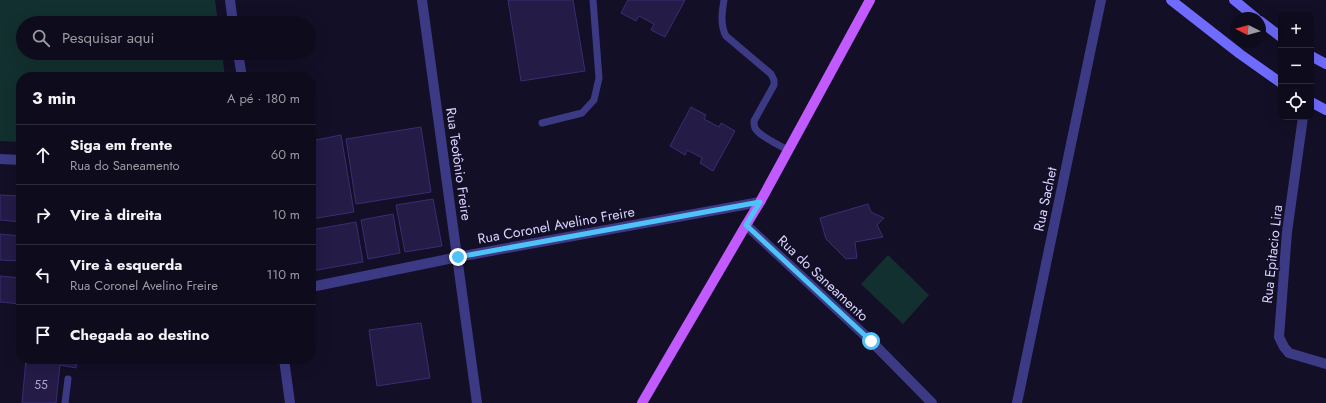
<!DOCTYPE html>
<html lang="pt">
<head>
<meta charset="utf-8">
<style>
	body { margin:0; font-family:Jost,sans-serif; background:#171425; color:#f1f3f6 }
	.controls { position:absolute; right:12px; top:12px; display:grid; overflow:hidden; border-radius:8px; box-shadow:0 4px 16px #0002 }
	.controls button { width:36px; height:36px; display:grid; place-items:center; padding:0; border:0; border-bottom:1px solid #2e2b3b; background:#0e0b1c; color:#f1f3f6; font:20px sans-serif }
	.compass { position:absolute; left:1230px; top:12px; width:36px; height:36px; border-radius:50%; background:#0e0b1c; box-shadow:0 4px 16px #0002; rotate:275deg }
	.stop { position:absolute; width:12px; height:12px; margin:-9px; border:3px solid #4fc3f7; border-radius:50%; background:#fff }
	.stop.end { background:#4fc3f7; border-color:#fff; box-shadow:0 1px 4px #0008 }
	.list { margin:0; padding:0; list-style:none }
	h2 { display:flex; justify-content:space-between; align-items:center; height:52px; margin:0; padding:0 16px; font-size:17px }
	h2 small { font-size:13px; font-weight:400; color:#9b9ba3 }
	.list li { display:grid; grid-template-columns:26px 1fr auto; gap:12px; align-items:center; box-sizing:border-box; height:60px; padding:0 16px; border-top:1px solid #2e2b3b }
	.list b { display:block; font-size:15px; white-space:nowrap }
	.list p { margin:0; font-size:13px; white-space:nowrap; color:#9b9ba3 }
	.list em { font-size:13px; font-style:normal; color:#9b9ba3 }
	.icon { flex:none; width:22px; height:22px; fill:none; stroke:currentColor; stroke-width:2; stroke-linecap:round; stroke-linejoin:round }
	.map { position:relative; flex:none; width:1326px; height:403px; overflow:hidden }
	.search { position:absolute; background:#0e0b1c; box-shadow:0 4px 16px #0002; left:16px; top:16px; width:300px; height:44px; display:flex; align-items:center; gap:10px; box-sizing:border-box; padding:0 14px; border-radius:22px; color:#9b9ba3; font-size:15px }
	.panel { position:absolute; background:#0e0b1c; box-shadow:0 4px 16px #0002; left:16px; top:72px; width:300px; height:292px; border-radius:16px }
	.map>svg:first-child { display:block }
</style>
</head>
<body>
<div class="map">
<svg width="1326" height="403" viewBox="0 0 1326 403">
	<rect width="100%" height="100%" fill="#130f26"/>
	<g fill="#12302f">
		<polygon points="0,0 215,0 218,23 23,23 23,53 222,53 225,77 21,77 21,142 0,141"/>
		<polygon points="888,255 929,295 903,324 861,284"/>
	</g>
	<g fill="#241b47" stroke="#3b2d73">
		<polygon points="508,0 573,0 585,71 521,81"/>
		<polygon points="628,0 685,0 665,37 651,30 654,24 639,16 636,21 621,13"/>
		<polygon points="691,107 706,115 704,119 719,127 721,123 735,131 713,171 700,163 702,158 687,150 685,155 670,146"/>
		<polygon points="421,127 431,192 356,204 346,139"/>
		<polygon points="341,135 354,212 311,219 311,141"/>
		<polygon points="0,195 21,196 21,222 0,220"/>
		<polygon points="433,199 442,246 405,252 396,205"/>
		<polygon points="868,204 871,212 884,218 877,225 883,237 855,242 857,258 846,259 826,239 820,218"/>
		<polygon points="393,214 400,253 368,259 361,220"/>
		<polygon points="356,222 363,262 311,271 311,230"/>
		<polygon points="0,234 21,236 21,261 0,260"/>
		<polygon points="0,276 21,278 21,304 0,302"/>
		<polygon points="421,323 430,378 377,386 369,330"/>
		<polygon points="26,359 77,359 76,368 60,365 56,403 22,403"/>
	</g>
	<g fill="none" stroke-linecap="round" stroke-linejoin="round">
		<g stroke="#3d3a85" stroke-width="7">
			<path d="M724 0C722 12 720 25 726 36L771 74 774 80V85L754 121C754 122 754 126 755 128 758 135 780 146 788 150"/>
			<polyline points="542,123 582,113 594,100 599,78 593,0"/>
			<polyline points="65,403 68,379"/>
		</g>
		<g stroke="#3d3a85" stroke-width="10">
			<polyline points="230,0 233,23"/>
			<polyline points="422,0 477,403"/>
			<polyline points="238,53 242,77"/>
			<polyline points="1303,117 1287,232 1279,337 1284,347 1289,353 1326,364"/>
			<polyline points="0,159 21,160"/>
			<polyline points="746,225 871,341 932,403"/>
			<polyline points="311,287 458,257 760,202"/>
			<polyline points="284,359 290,403"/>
			<polyline points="1017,403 1101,0"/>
		</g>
		<g stroke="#6f6bff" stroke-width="10">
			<polyline points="1171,0 1240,54 1281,83"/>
			<polyline points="1234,0 1256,18"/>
			<polyline points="1260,21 1281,37"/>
			<polyline points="1311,56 1326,64"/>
			<polyline points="1311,102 1326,110"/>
		</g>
		<polyline stroke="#c25bff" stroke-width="10" points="642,403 746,225 760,202 870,0"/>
	</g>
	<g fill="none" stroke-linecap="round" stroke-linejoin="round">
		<polyline stroke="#4fc3f7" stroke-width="5" points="458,257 760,202 746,225 871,341"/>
	</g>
	<g text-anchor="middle" stroke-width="3.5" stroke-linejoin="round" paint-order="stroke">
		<g font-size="12" fill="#aca6d1">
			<text x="41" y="389">55</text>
		</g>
		<g font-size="14" fill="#d9d4ff" stroke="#130f26">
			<text transform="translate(459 164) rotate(82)" y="5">Rua Teotônio Freire</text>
			<text transform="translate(1045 199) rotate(-78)" y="5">Rua Sachet</text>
			<text transform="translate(556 225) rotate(-10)" y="5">Rua Coronel Avelino Freire</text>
			<text transform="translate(1272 254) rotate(-84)" y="5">Rua Epitacio Lira</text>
			<text transform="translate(823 278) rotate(43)" y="5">Rua do Saneamento</text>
		</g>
	</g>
</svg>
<div class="controls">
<button>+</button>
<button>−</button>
<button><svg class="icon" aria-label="locate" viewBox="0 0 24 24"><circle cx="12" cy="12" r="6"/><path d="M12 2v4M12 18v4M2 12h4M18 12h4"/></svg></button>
</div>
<svg class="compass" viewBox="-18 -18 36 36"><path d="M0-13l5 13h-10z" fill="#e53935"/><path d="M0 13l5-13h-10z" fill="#9b9ba3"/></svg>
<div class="stop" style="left:871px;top:341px"></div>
<div class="stop end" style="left:458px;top:257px"></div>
<div class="search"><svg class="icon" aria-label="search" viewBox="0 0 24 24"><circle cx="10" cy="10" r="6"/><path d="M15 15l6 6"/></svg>Pesquisar aqui</div>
<section class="panel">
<h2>3 min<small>A pé · 180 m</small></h2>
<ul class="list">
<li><svg class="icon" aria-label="ahead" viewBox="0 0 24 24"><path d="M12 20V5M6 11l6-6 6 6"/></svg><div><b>Siga em frente</b><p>Rua do Saneamento</p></div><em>60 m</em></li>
<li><svg class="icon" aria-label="right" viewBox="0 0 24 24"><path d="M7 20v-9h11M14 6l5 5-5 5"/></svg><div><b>Vire à direita</b></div><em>10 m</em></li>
<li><svg class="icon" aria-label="left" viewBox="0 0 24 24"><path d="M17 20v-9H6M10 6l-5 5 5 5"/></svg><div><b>Vire à esquerda</b><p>Rua Coronel Avelino Freire</p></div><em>110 m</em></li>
<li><svg class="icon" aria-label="arrive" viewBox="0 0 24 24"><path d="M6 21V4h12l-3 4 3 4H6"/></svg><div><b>Chegada ao destino</b></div></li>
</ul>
</section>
</div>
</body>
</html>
